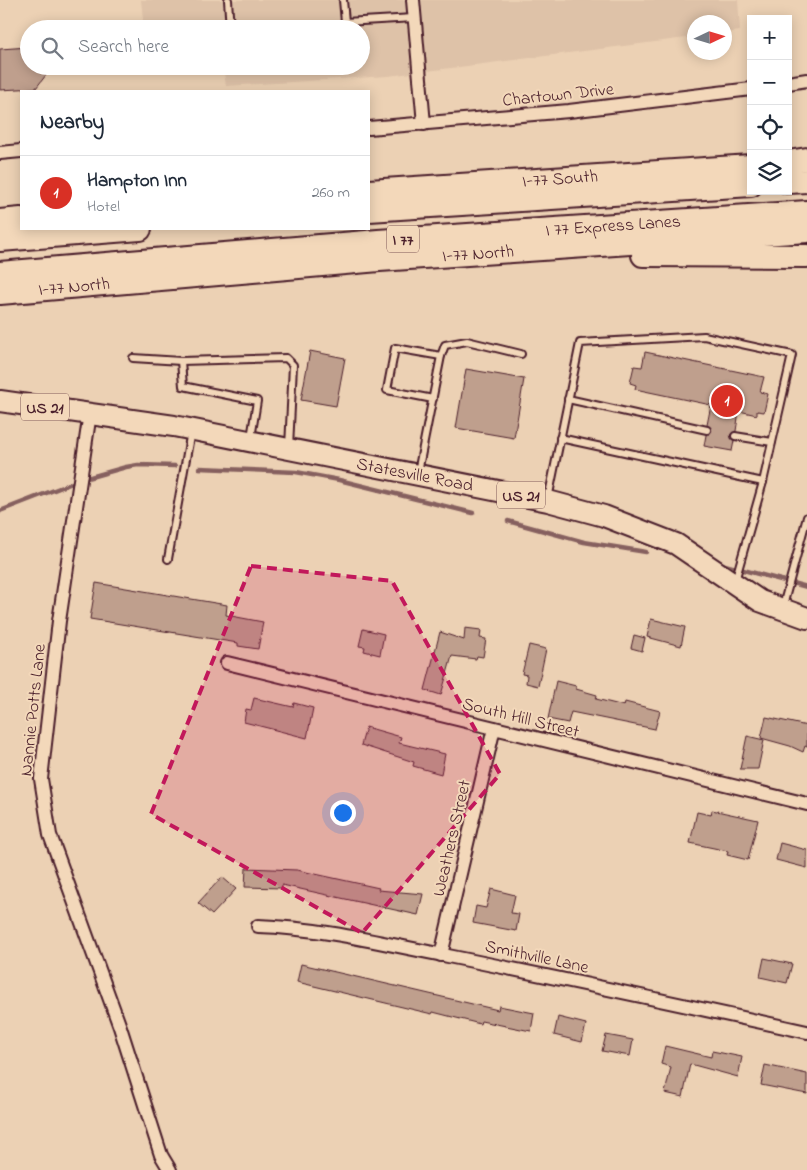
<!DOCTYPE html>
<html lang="en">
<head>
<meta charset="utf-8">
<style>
	body { margin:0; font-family:"Indie Flower",sans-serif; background:#f6f6f7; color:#1f2937 }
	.controls { position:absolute; right:15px; top:15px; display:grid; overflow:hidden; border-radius:0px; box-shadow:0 2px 12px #0003 }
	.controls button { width:45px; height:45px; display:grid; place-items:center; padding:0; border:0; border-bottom:1px solid #e0e1e3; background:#fff; color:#1f2937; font:25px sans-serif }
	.compass { position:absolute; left:687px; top:15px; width:45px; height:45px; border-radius:50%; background:#fff; box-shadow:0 2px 12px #0003; rotate:86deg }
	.you { position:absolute; left:342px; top:812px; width:18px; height:18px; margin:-12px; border:4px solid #fff; border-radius:50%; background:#1a73e8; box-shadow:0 0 0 8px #1a73e833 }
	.badge { display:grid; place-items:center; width:32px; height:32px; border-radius:50%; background:#d93025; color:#fff; font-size:16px; font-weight:700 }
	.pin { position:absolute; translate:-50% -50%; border:2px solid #fff; box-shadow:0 1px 5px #0006 }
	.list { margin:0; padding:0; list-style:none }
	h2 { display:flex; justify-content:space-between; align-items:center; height:65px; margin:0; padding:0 20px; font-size:21px }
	h2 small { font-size:16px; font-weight:400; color:#747a83 }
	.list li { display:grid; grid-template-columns:32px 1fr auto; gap:15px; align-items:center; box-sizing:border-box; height:75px; padding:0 20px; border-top:1px solid #e0e1e3 }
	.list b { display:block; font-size:19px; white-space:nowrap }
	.list p { margin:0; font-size:16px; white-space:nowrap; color:#747a83 }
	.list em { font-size:16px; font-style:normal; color:#747a83 }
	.icon { flex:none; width:28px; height:28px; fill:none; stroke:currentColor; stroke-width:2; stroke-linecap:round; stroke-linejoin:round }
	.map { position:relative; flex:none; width:807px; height:1170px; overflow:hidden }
	.search { position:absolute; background:#fff; box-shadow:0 2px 12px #0003; left:20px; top:20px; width:350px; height:55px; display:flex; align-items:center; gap:12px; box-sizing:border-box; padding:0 18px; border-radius:28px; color:#747a83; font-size:19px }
	.panel { position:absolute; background:#fff; box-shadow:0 2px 12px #0003; left:20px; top:90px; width:350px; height:140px; border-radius:0px }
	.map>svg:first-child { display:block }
</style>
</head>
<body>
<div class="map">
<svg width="807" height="1170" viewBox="0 0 807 1170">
	<rect width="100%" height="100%" fill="#ecd1b4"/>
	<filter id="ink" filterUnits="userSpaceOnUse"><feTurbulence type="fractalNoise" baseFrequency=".02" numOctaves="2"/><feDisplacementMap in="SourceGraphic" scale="10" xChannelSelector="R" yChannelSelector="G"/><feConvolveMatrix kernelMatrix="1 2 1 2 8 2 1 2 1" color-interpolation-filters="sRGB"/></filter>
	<g filter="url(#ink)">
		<polygon fill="#dec2a8" points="141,0 738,0 740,31 725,33 724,22 694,22 694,37 388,76 226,86 223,66 361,66 361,29 144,29"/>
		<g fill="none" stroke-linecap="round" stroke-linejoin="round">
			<g stroke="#86605e" stroke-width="4.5">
				<polyline points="199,468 296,472 339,480 473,513"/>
				<polyline points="0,511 80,480 126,467 138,465 175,466"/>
				<polyline points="508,521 584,542 646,552"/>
				<polyline points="721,564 807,587"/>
			</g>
		</g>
		<g fill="#bf9f8d" stroke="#4a1f2b">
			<polygon points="29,47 29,66 53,66 36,88 0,90 0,49"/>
			<polygon points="310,351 345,358 336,406 301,400"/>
			<polygon points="645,352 764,377 760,392 768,394 764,412 757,411 757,415 739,411 736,431 730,435 734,441 732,451 704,446 706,435 712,431 707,425 711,405 635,389 636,385 630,383 634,366 642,367"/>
			<polygon points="466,369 524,379 514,438 456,428"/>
			<polygon points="96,583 227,605 226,615 263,622 258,649 238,646 238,643 90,619"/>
			<polygon points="651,619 685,627 681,646 647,637"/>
			<polygon points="465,628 481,630 480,638 486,639 483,657 477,656 476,659 452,656 441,695 425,690 440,632 464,640"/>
			<polygon points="363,629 384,634 380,655 364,651 365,647 359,646"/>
			<polygon points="634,635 645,638 642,651 631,648"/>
			<polygon points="529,645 546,649 538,686 526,683 527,675 522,674"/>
			<polygon points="556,681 576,686 576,689 597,695 596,699 624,706 625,702 660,711 655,729 571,712 568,723 548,719"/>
			<polygon points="254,698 293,707 294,703 313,708 307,738 244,722 246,709 251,710"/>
			<polygon points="766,717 807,726 807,747 805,746 803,752 790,746 761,738"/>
			<polygon points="366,727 401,737 399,743 445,754 441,774 413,766 414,762 361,745"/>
			<polygon points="747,736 764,740 758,769 740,769"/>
			<polygon points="712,810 758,820 748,860 727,855 728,851 690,843 697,812 711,815"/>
			<polygon points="780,843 807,850 807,868 776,860"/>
			<polygon points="246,868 297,870 379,888 378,890 423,894 418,915 282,885 282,888 245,887"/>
			<polygon points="222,877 236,889 212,915 198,903"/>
			<polygon points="491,889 515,895 511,913 519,914 516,931 473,923 476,906 486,908"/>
			<polygon points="764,958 792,964 787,983 760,977"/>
			<polygon points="301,964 498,1010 499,1006 534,1013 531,1031 481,1021 480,1024 433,1012 432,1014 297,982"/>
			<polygon points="558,1017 586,1024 582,1042 554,1035"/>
			<polygon points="606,1035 633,1040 630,1056 602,1051"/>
			<polygon points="665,1046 711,1057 712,1051 742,1057 738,1077 690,1064 683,1097 665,1093 671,1067 661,1064"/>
			<polygon points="765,1065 807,1074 807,1094 761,1085"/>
		</g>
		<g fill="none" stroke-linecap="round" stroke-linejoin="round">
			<g stroke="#4a1f2b" stroke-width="10">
				<g id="lane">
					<polyline points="228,0 230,29"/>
					<polyline points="343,0 345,22"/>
					<polyline points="319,29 345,27 345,22 414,18"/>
					<polyline points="441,356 445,345 467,341 521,354"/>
					<polyline points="133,358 181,361 286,358 293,365 289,447"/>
					<polyline points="181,361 183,386 257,401 251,438"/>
					<polyline points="568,399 707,430"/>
					<polyline points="735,436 772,442"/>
					<polyline points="560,438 763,482"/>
					<polyline points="418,472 441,356 395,348 387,390 433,399"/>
					<polyline points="548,499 580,343 704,336 792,355 763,482 735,581"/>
					<polyline points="168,559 191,431"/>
					<polyline points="783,606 807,517"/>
				</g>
			</g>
			<g stroke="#4a1f2b" stroke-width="16">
				<g id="street">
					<polyline points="413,0 424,124"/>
					<polyline points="788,83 807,80"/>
					<polyline points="369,128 569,111 751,89"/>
					<polyline points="0,153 21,151"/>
					<polyline points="90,413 59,621 41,779 50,835 120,1027 161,1155 170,1170"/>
					<polyline points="227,663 807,804"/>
					<path d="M258 926C322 928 385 944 448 956 568 980 688 1006 807 1032"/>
					<polyline points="441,955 494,728"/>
				</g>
			</g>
			<g stroke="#4a1f2b" stroke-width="24">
				<polyline id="primary" points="0,401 174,426 548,501 604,516 676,544 760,601 807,618"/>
			</g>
			<g stroke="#4a1f2b" stroke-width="26">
				<g id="highway">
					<polyline points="788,162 807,159"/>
					<polyline points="788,182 807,181"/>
					<polyline points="369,191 751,166"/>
					<polyline points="369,210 751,185"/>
					<polyline points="0,221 21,219"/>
					<polyline points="0,240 140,229"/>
					<polyline points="643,255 807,256"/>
					<polyline points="0,273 378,241 807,212"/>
					<polyline points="0,293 379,260 807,231"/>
				</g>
			</g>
			<use href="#lane" stroke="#f3d8ba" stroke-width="6"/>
			<use href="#street" stroke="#f3d8ba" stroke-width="12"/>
			<use href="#primary" stroke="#f3d8ba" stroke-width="20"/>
			<use href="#highway" stroke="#f3d8ba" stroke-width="22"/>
		</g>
	</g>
	<path fill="#c2185b" fill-opacity="0.2" stroke="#c2185b" stroke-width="4" stroke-dasharray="10 6" stroke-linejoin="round" d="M251 566 392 581 500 774 362 933 151 814Z"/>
	<g text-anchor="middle" stroke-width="4" stroke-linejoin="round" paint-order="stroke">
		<g fill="#f3d8ba" stroke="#7d5656" stroke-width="1">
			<rect x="387" y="225.5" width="32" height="27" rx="4"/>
			<rect x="21" y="393.5" width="48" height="27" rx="4"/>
			<rect x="497" y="481.5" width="48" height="27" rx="4"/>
		</g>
		<g font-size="16" font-weight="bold" fill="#4a1f2b">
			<text x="403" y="245">I 77</text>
			<text x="45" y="413">US 21</text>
			<text x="521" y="501">US 21</text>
		</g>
		<g font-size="18" fill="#4a1f2b" stroke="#f3d8ba">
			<text transform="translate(558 94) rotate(-6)" y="6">Chartown Drive</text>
			<text transform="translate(560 178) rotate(-4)" y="6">I-77 South</text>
			<text transform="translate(613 225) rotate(-4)" y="6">I 77 Express Lanes</text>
			<text transform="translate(478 253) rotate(-4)" y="6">I-77 North</text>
			<text transform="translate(74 286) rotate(-5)" y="6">I-77 North</text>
			<text transform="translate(415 474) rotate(11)" y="6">Statesville Road</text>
			<text transform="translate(32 710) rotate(-84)" y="6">Nannie Potts Lane</text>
			<text transform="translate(521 717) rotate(14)" y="6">South Hill Street</text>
			<text transform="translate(451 838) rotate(-77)" y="6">Weathers Street</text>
			<text transform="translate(537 956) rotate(12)" y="6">Smithville Lane</text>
		</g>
	</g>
</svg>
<div class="controls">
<button>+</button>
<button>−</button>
<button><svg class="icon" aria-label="locate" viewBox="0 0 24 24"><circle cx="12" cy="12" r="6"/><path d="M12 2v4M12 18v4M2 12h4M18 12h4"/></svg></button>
<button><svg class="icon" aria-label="layers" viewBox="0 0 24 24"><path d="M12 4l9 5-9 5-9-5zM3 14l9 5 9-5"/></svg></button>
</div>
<svg class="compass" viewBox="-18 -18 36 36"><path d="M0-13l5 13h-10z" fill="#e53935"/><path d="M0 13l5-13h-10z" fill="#747a83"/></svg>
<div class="you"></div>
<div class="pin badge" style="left:727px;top:401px">1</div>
<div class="search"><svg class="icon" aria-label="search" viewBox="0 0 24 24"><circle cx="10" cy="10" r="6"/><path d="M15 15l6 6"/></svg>Search here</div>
<section class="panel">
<h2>Nearby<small></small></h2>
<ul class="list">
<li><span class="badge">1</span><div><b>Hampton Inn</b><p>Hotel</p></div><em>260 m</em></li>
</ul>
</section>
</div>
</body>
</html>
